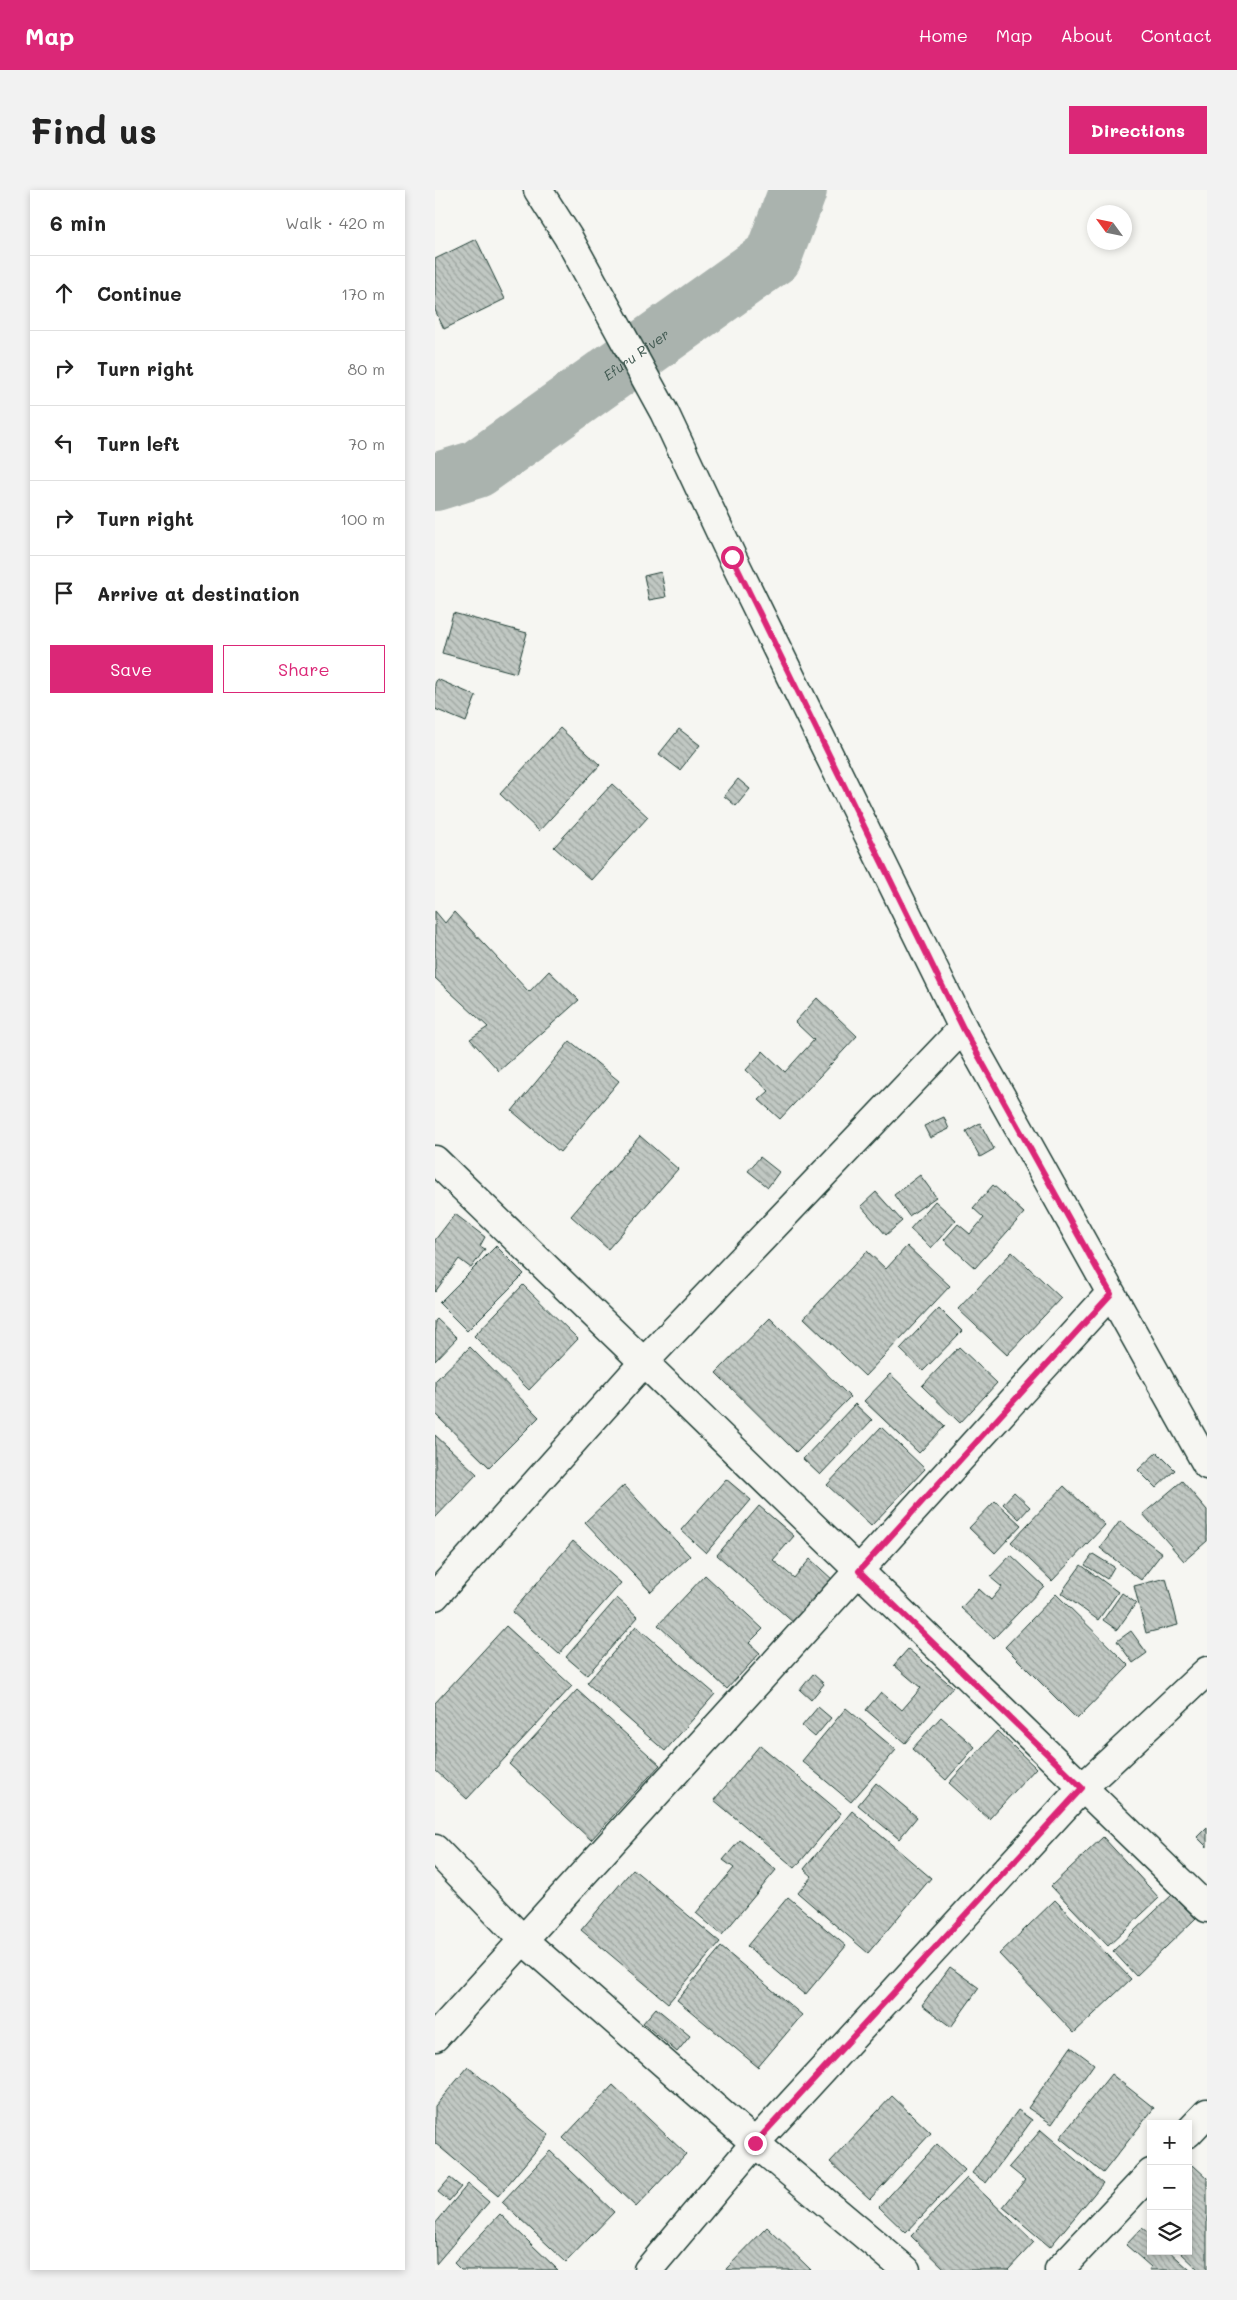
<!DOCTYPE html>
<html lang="en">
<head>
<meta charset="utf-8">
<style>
	body { margin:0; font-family:Mali,sans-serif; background:#f2f2f2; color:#222 }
	.controls { position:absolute; right:15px; bottom:15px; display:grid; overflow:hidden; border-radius:0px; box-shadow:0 2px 8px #0003 }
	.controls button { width:45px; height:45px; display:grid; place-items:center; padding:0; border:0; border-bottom:1px solid #e0e0e0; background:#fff; color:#222; font:25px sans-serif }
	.compass { position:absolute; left:652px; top:15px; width:45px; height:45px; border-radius:50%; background:#fff; box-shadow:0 2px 8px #0003; rotate:303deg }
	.stop { position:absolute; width:15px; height:15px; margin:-11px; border:4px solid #db2777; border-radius:50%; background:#fff }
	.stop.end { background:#db2777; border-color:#fff; box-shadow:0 1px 5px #0008 }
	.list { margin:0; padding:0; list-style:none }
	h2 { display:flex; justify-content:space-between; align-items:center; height:65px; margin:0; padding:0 20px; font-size:21px }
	h2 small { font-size:16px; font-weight:400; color:#767676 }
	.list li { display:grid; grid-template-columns:32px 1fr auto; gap:15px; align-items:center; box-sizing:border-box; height:75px; padding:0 20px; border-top:1px solid #e0e0e0 }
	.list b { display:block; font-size:19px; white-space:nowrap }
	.list em { font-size:16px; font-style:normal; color:#767676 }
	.actions { display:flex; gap:10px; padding:15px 20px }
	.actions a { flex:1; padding:11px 0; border:1px solid #db2777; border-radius:0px; text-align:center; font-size:18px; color:#db2777 }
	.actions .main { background:#db2777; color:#fff }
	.icon { flex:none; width:28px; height:28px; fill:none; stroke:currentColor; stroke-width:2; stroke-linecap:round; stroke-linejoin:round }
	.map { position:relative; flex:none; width:772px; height:2080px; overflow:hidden; border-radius:0px }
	header { display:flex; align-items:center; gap:30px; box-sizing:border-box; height:70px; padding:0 25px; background:#db2777; color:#fff }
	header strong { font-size:24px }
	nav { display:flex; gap:28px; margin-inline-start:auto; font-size:18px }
	.intro { display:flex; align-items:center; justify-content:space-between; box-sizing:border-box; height:120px; padding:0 30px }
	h1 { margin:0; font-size:35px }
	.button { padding:12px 22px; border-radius:0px; background:#db2777; color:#fff; font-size:18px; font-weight:700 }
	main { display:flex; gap:30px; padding:0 30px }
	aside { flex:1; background:#fff; border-radius:0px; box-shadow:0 2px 8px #0003 }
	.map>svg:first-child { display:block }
</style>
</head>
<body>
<header>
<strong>Map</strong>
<nav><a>Home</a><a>Map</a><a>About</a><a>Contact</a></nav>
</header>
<div class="intro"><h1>Find us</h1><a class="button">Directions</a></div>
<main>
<aside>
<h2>6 min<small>Walk · 420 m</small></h2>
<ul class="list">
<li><svg class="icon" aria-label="ahead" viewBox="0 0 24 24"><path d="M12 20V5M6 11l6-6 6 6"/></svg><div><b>Continue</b></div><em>170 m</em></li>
<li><svg class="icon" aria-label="right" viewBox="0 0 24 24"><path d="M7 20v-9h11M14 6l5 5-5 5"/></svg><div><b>Turn right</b></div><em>80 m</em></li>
<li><svg class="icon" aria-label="left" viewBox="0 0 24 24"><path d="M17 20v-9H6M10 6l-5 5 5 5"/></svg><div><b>Turn left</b></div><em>70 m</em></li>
<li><svg class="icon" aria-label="right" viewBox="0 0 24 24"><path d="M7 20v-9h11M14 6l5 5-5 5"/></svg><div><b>Turn right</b></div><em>100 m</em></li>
<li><svg class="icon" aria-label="arrive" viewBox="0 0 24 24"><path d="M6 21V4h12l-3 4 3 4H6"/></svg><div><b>Arrive at destination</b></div></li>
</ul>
<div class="actions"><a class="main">Save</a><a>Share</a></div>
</aside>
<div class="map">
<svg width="772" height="2080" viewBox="0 0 772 2080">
	<defs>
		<pattern id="building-back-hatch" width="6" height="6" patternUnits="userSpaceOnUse" patternTransform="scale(1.25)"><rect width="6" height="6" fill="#c1c8c3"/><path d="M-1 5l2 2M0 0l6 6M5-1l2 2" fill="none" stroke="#9ca49f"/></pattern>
	</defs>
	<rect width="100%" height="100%" fill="#f6f6f2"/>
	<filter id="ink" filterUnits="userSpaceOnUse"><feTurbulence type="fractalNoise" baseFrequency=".02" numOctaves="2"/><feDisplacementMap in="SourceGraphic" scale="10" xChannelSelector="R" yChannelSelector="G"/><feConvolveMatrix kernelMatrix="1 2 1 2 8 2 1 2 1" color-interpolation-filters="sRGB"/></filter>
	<g filter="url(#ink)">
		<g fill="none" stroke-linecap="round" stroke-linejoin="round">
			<path stroke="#aab3ae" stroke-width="58" id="s1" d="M0 292 42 279 338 67 363 0"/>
		</g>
		<g fill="url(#building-back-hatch)" stroke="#1f3d34">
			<polygon points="41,49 70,109 9,139 0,120 0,69"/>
			<polygon points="226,382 231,407 214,410 209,386"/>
			<polygon points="18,423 92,443 81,483 7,463"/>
			<polygon points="2,489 41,506 31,532 0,519 0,494"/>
			<polygon points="125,538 165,575 104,641 65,604"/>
			<polygon points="244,539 265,555 245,580 224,564"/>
			<polygon points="303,589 315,599 301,616 289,606"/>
			<polygon points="177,594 213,627 156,690 119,657"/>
			<polygon points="0,721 10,733 19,722 94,802 114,781 144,810 64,881 35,849 53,837 0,788"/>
			<polygon points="382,808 422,846 345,929 324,910 334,901 311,880 328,861 350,882 379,850 360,832"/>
			<polygon points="135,851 184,891 125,962 77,921"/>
			<polygon points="509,927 514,939 495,948 489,936"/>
			<polygon points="545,933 559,959 545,967 531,941"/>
			<polygon points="205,946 243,979 173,1059 136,1026"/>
			<polygon points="325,967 344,982 333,997 313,981"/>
			<polygon points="485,985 501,1007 474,1026 459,1005"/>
			<polygon points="558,995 589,1023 540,1078 509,1050 523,1034 535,1044 549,1028 538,1018"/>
			<polygon points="441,1002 467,1031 451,1045 426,1016"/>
			<polygon points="500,1011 521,1030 496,1058 475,1039"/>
			<polygon points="20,1024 50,1047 45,1056 50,1059 36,1078 24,1069 0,1102 0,1050"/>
			<polygon points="61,1056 89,1084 32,1141 4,1113"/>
			<polygon points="472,1056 515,1096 430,1186 369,1128 432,1061 451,1079"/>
			<polygon points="577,1062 626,1108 572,1165 523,1119"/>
			<polygon points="88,1095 143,1149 94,1200 39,1146"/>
			<polygon points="504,1118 527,1141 488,1181 465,1159"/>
			<polygon points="335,1128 415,1207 361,1262 281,1183"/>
			<polygon points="2,1129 22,1148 0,1171 0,1131"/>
			<polygon points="35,1157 104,1227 54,1277 0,1224 0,1191"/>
			<polygon points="524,1157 562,1193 525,1233 487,1196"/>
			<polygon points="455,1184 510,1236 484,1263 429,1211"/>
			<polygon points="420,1214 437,1230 385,1285 368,1269"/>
			<polygon points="446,1237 490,1279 436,1336 392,1295"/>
			<polygon points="0,1245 42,1284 0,1328"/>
			<polygon points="722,1262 740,1280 721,1298 703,1280"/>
			<polygon points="291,1289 316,1310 271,1363 246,1340"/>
			<polygon points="747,1291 772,1320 772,1351 749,1371 708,1324"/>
			<polygon points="189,1295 255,1366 216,1402 150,1332"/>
			<polygon points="629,1296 670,1335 617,1391 576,1352"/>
			<polygon points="579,1302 595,1317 584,1329 568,1314"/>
			<polygon points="560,1311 586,1335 560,1363 534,1338"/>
			<polygon points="324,1316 359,1346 338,1370 359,1388 375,1369 398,1390 360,1434 282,1365"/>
			<polygon points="685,1331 727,1363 706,1390 665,1358"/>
			<polygon points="138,1351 186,1393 124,1464 77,1422"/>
			<polygon points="658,1364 679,1377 672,1389 650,1375"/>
			<polygon points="576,1365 609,1396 559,1448 526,1418 544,1399 556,1410 567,1397 555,1387"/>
			<polygon points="646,1375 683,1402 663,1430 626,1403"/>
			<polygon points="270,1385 328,1439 314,1453 325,1463 292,1499 223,1435"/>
			<polygon points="731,1388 743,1435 711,1443 699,1396"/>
			<polygon points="687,1403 701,1413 682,1440 668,1430"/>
			<polygon points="621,1404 694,1476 642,1529 570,1457"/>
			<polygon points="182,1408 203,1427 152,1485 131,1467"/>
			<polygon points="71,1436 137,1496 32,1609 0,1580 0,1513"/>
			<polygon points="201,1436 280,1504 230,1561 152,1493"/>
			<polygon points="696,1441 712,1463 698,1473 682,1451"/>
			<polygon points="473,1459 518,1497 470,1553 431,1520 446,1502 467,1520 486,1498 459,1475"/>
			<polygon points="378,1484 389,1494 376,1510 365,1500"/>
			<polygon points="142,1500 225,1575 156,1650 74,1574"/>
			<polygon points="383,1517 396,1528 380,1547 367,1536"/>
			<polygon points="411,1518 461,1560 416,1612 367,1571"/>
			<polygon points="506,1527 540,1557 511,1590 477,1559"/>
			<polygon points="562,1541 601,1578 554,1629 514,1593"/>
			<polygon points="325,1555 406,1623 360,1678 279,1610"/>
			<polygon points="441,1593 482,1627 464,1649 423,1615"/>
			<polygon points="417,1621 496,1688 433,1763 363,1703 377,1686 369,1679"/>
			<polygon points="772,1637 772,1657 762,1647"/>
			<polygon points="668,1647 724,1708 673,1756 616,1696"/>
			<polygon points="305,1650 341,1680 287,1745 261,1723 299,1678 288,1670"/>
			<polygon points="198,1679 285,1752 233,1813 146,1740"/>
			<polygon points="738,1704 761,1728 701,1786 678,1761"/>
			<polygon points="353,1707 411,1756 370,1805 312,1756"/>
			<polygon points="620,1710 696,1789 639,1843 564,1764"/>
			<polygon points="286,1757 367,1825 323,1877 242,1810"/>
			<polygon points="515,1777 544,1798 516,1837 487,1815"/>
			<polygon points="221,1818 255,1846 242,1862 208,1833"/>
			<polygon points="636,1857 659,1874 617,1934 593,1918"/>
			<polygon points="33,1877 114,1945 63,2006 0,1953 0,1916"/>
			<polygon points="676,1884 719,1918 668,1983 625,1948"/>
			<polygon points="178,1895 251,1964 201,2017 128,1948"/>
			<polygon points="457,1906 496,1943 435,2009 395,1972"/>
			<polygon points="583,1920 597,1930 551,1993 537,1983"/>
			<polygon points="606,1940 668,1993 615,2057 568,2017 590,1990 574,1977"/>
			<polygon points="502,1954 530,1980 471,2043 444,2017"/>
			<polygon points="115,1961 179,2022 131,2072 67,2012"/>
			<polygon points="758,1975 772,1988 772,2080 764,2080 744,2061 753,2061 753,1980"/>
			<polygon points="15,1988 26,1997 14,2011 3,2002"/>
			<polygon points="532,1988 599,2052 573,2080 511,2080 476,2046"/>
			<polygon points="33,1994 54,2012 1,2074 0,2034"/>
			<polygon points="65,2024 123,2080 26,2080 19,2073"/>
			<polygon points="332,2037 376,2080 290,2080"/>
			<polygon points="707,2038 716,2045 716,2061 734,2061 755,2080 714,2080 716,2077 691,2055"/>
		</g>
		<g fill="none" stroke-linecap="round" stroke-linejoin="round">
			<g stroke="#1f3d34" stroke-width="31">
				<g id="street">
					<polyline points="0,970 772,1718"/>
					<polyline points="0,1406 209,1172 528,838"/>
					<polyline points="0,1659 88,1750 320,1953 471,2080"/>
					<polyline points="0,1847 675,1104"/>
					<polyline points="753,1943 772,1923"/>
					<polyline points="213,2080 320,1953 647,1598 772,1481"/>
					<polyline points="624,2080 716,1983"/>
				</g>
			</g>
			<g stroke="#1f3d34" stroke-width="31">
				<polyline id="secondary" points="103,0 133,47 229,222 297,367 528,838 772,1275"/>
			</g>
			<use href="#street" stroke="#f6f6f2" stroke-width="28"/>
			<use href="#secondary" stroke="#f6f6f2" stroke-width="28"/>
		</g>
	</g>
	<g fill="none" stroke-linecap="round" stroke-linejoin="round" filter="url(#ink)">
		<polyline stroke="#db2777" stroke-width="6" points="297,367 528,838 676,1104 424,1381 647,1598 320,1953"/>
	</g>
	<g text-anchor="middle" stroke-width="4" stroke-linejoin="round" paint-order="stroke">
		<g font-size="14" font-style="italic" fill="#425a52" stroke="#f6f6f2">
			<text dy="5" stroke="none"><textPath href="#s1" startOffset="240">Efuru River</textPath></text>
		</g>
	</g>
</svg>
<div class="controls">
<button>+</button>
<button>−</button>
<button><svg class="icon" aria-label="layers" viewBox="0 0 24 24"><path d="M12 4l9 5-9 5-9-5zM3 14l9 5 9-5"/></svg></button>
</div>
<svg class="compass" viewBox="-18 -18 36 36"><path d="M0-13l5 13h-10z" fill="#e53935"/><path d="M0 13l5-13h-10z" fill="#767676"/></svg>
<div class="stop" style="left:297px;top:367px"></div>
<div class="stop end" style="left:320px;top:1953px"></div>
</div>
</main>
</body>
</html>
